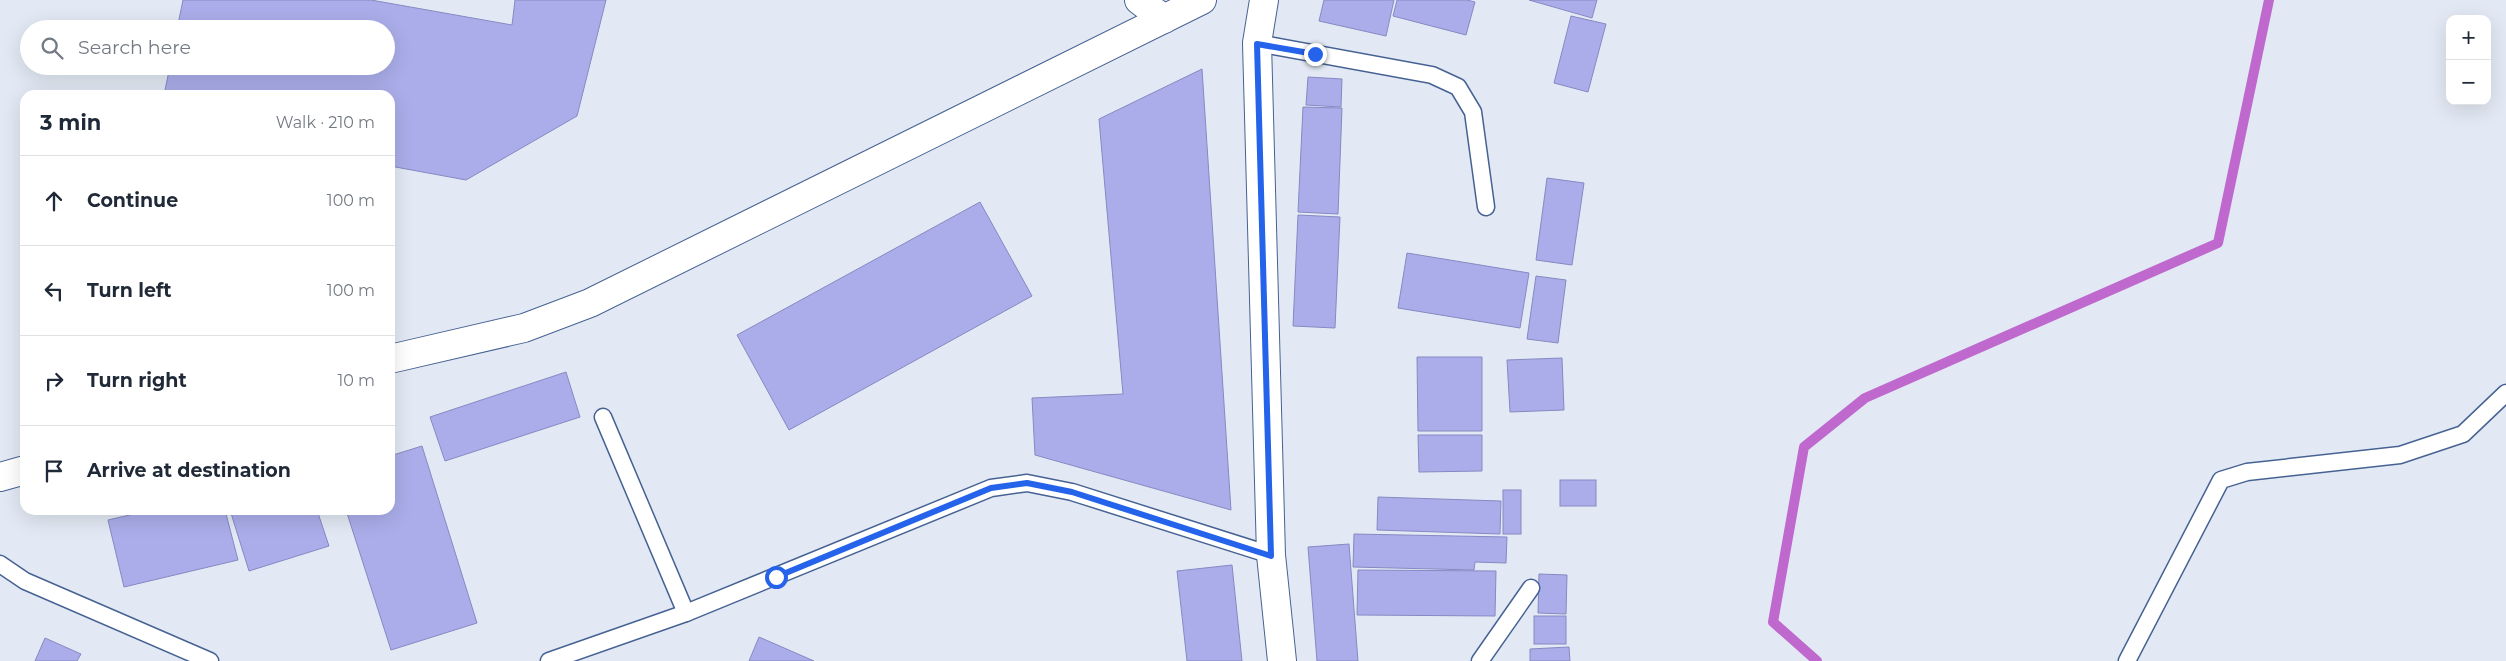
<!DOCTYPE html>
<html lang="en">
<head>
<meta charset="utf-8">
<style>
	body { margin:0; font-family:Montserrat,sans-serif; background:#f6f6f7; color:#1f2937 }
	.controls { position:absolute; right:15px; top:15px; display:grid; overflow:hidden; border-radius:10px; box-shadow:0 5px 20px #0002 }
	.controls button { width:45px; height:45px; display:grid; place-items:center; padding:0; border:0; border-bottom:1px solid #e0e1e3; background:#fff; color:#1f2937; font:25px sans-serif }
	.stop { position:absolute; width:15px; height:15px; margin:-11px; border:4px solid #2563eb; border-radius:50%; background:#fff }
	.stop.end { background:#2563eb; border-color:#fff; box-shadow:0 1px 5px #0008 }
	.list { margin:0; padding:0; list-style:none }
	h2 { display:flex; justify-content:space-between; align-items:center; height:65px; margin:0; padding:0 20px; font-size:21px }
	h2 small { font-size:16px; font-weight:400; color:#747a83 }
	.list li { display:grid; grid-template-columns:32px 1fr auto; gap:15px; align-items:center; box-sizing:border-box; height:90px; padding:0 20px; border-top:1px solid #e0e1e3 }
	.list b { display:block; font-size:19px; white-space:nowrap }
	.list em { font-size:16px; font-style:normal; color:#747a83 }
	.icon { flex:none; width:28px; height:28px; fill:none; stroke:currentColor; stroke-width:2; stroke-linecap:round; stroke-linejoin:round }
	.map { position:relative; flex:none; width:2506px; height:661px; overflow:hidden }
	.search { position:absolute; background:#fff; box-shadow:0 5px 20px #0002; left:20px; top:20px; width:375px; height:55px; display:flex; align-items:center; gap:12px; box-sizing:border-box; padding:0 18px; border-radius:28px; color:#747a83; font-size:19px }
	.panel { position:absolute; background:#fff; box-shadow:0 5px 20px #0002; left:20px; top:90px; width:375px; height:425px; border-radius:15px }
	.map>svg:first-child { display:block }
</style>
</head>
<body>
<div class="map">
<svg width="2506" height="661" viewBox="0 0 2506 661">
	<rect width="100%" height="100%" fill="#e2e9f4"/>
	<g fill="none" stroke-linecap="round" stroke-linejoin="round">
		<polyline stroke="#bf68cd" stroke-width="10" points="1817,661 1773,622 1804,447 1865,398 2218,243 2269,0"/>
	</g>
	<g fill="#aaade9" stroke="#8689c2">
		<polygon points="183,0 371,0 512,25 515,0 606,0 577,116 466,180 390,166 390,95 164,95 170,66 386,66 386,29 177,29"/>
		<polygon points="1324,0 1394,0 1386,36 1319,21"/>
		<polygon points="1397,0 1467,0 1475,2 1466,35 1393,16"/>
		<polygon points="1529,0 1597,0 1592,18"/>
		<polygon points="1571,16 1606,24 1588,92 1554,83"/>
		<polygon points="1202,69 1231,510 1035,455 1032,398 1123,394 1099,119"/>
		<polygon points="1308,77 1342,79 1341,107 1306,105"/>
		<polygon points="1303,107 1342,108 1338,214 1298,212"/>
		<polygon points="1547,178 1584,183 1572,265 1536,260"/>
		<polygon points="980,202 1032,296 789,430 737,335"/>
		<polygon points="1298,215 1340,217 1335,328 1293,326"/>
		<polygon points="1407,253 1529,273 1520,328 1398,308"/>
		<polygon points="1536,276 1566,280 1558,343 1527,339"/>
		<polygon points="1417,357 1482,357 1482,431 1418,431"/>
		<polygon points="1562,358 1564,410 1510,412 1507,360"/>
		<polygon points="566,372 580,417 445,461 430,417"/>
		<polygon points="1418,435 1482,435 1482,471 1419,472"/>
		<polygon points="422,446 477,623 391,650 346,510 390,510 390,456"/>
		<rect x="1560" y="480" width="36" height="26"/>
		<rect x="1503" y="490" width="18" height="44"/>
		<polygon points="1378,497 1501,501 1500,534 1377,530"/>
		<polygon points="151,510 225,510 238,560 124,587 108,520"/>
		<polygon points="230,510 317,510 329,546 249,571"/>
		<polygon points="1354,534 1507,537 1506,563 1475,562 1474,570 1353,567"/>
		<polygon points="1349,544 1358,661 1317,661 1308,547"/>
		<polygon points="1232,565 1242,661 1187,661 1177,571"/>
		<polygon points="1358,570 1496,571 1495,616 1357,615"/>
		<polygon points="1539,574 1567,575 1566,614 1538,613"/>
		<rect x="1534" y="616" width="32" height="28"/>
		<polygon points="759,637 814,661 749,661"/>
		<polygon points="45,638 81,654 77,661 35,661"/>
		<polygon points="1569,647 1570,661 1530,661 1530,649"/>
	</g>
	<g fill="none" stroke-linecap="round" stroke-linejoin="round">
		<g stroke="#466293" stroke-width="19">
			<g id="service">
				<polyline points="1257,43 1432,75 1458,87 1473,112 1486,207"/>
				<polyline points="603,417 686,613"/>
				<polyline points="0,564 25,581 210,661"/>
				<polyline points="549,661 686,613 991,488 1027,483 1072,492 1271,555"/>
				<polyline points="1480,661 1531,588"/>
				<polyline points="2127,661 2221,480 2247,472 2400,455 2463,434 2506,393"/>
			</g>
		</g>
		<g stroke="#466293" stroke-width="30">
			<g id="minor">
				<polyline points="1139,0 1164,19"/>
				<polyline points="390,359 524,328 590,303 1202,0"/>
				<polyline points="0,477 25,470"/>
			</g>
		</g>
		<g stroke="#466293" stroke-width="30">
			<polyline id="secondary" points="1264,0 1257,43 1271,555 1282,661"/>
		</g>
		<use href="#service" stroke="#fff" stroke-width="16"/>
		<use href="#minor" stroke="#fff" stroke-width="28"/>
		<use href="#secondary" stroke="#fff" stroke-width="28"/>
	</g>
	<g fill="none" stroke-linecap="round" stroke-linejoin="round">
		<polyline stroke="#2563eb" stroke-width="6" points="776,577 991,488 1027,483 1072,492 1271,556 1257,44 1315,54"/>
	</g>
</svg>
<div class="controls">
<button>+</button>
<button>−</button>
</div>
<div class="stop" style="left:776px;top:577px"></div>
<div class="stop end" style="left:1315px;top:54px"></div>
<div class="search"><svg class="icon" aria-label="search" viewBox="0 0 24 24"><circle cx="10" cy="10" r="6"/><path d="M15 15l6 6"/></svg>Search here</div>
<section class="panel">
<h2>3 min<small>Walk · 210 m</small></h2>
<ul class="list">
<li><svg class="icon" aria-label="ahead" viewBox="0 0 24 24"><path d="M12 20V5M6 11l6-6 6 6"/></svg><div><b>Continue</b></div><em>100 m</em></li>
<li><svg class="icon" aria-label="left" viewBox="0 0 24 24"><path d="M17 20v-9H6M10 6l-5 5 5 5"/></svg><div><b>Turn left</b></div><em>100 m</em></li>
<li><svg class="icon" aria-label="right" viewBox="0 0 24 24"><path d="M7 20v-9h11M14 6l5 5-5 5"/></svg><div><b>Turn right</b></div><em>10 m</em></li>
<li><svg class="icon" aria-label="arrive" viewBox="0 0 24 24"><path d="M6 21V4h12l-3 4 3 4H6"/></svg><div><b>Arrive at destination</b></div></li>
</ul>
</section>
</div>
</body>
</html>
